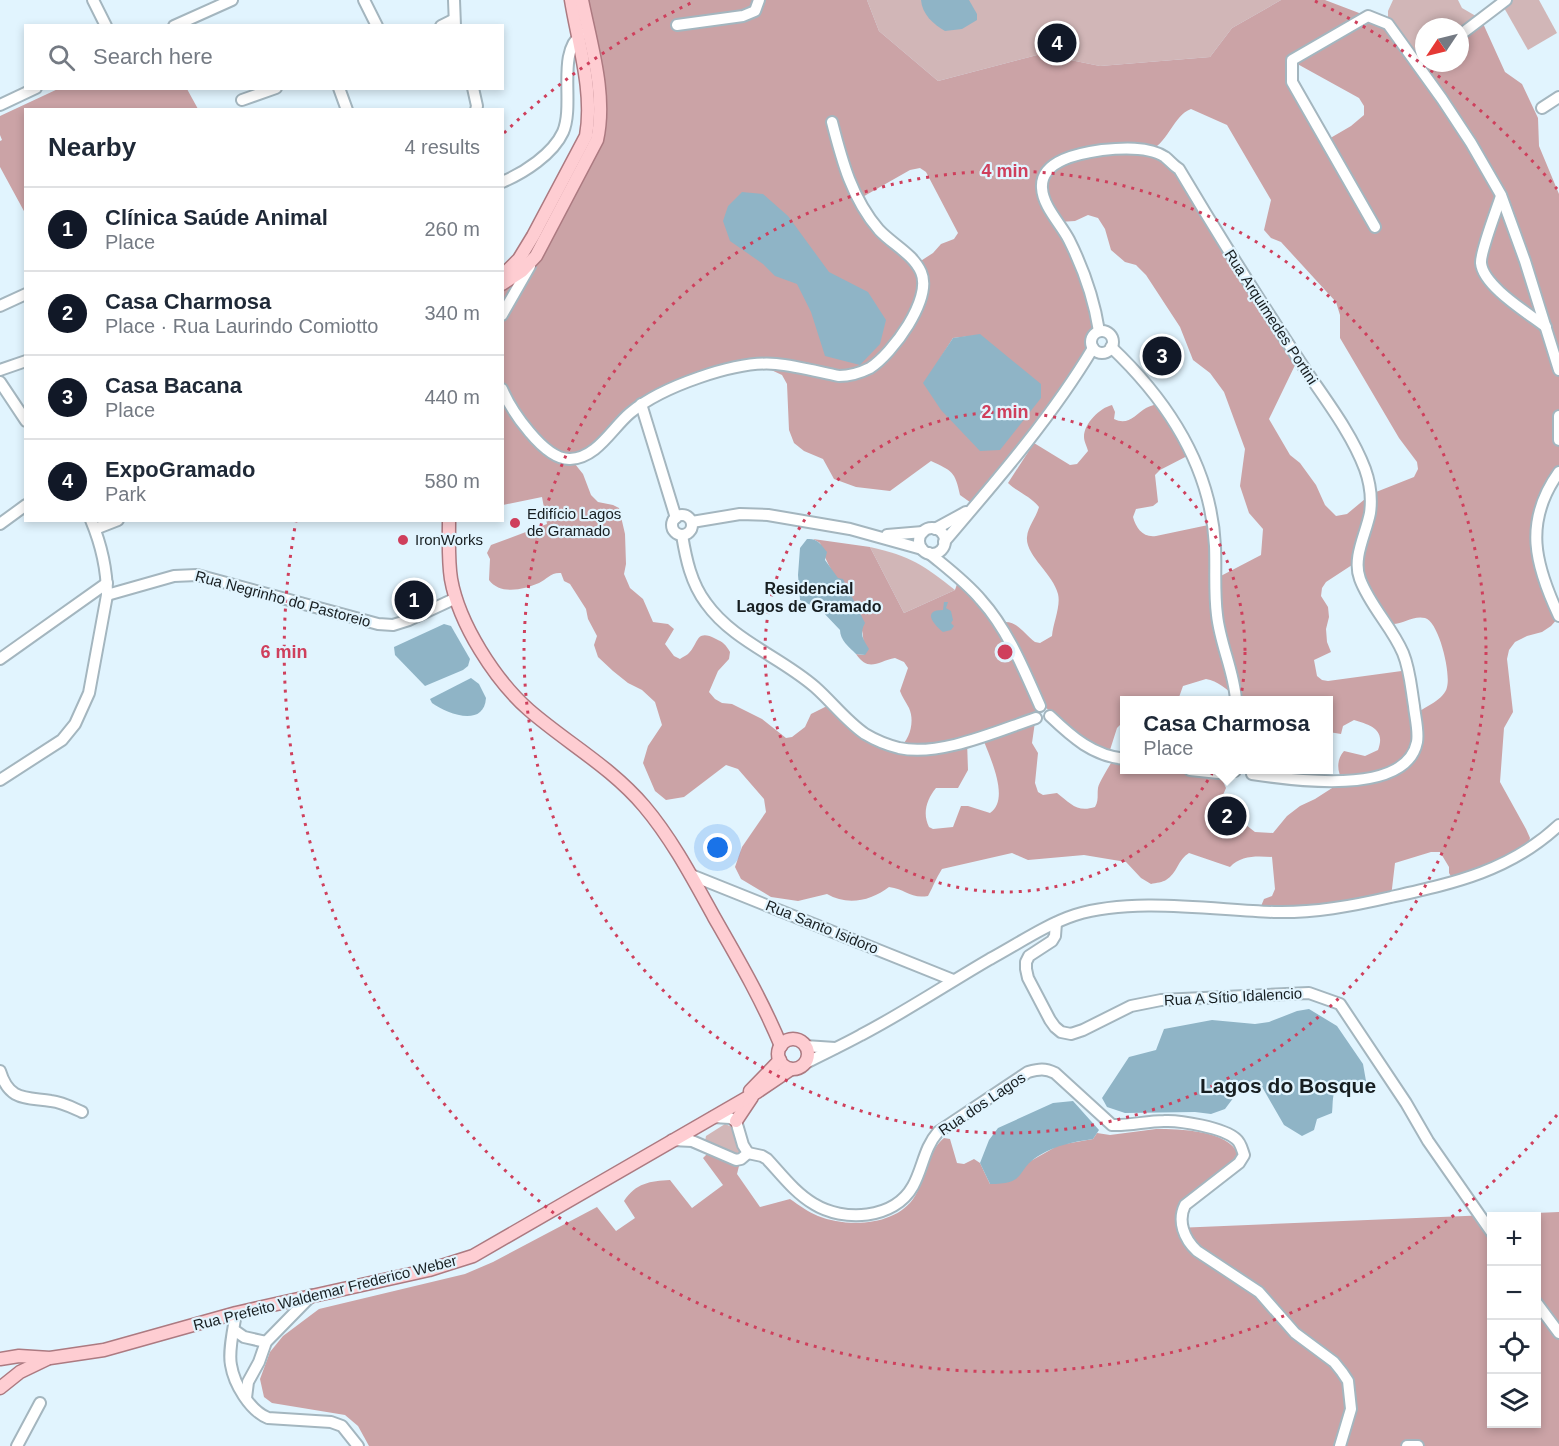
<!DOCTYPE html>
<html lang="en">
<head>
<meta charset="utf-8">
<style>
	body { margin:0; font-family:Arial,sans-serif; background:#f6f6f7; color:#1f2937 }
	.controls { position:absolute; right:18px; bottom:18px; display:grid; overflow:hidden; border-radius:0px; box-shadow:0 3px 9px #0003 }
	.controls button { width:54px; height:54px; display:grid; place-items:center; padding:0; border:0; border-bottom:2px solid #e0e1e3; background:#fff; color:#1f2937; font:30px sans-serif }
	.compass { position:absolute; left:1415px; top:18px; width:54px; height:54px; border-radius:50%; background:#fff; box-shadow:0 3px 9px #0003; rotate:235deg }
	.you { position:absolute; left:718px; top:848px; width:21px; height:21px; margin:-15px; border:4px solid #fff; border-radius:50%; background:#1a73e8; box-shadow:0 0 0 9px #1a73e833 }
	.badge { display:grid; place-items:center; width:39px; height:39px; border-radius:50%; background:#111827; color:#fff; font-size:20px; font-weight:700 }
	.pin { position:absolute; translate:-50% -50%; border:3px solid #fff; box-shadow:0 2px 6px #0006 }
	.popup { position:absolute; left:1120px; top:696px; width:213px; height:78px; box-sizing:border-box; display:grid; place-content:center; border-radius:0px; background:#fff; filter:drop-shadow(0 2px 4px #0005); font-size:20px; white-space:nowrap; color:#747a83 }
	.popup b { font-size:22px; color:#1f2937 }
	.popup::after { content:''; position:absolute; left:50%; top:100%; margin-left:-12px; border:12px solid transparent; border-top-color:#fff }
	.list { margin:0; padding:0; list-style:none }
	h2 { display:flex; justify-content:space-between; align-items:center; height:78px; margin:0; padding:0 24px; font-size:26px }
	h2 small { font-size:20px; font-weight:400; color:#747a83 }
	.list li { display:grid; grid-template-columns:39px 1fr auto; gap:18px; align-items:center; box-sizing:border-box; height:84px; padding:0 24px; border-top:2px solid #e0e1e3 }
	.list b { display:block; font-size:22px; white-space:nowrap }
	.list p { margin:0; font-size:20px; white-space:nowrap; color:#747a83 }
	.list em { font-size:20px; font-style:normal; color:#747a83 }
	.icon { flex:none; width:33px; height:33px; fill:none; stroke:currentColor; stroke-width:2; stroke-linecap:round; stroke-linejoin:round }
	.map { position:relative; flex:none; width:1559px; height:1446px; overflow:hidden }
	.search { position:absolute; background:#fff; box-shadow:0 3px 9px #0003; left:24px; top:24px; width:480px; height:66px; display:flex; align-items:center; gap:15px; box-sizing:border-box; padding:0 21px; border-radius:0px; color:#747a83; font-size:22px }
	.panel { position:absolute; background:#fff; box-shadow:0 3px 9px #0003; left:24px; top:108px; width:480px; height:414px; border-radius:0px }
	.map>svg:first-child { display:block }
</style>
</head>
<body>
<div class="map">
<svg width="1559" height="1446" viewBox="0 0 1559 1446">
	<rect width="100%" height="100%" fill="#e1f4fe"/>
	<g fill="#d1b6b7">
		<polygon points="867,0 1281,0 1232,28 1210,57 1100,66 1041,54 938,81 879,31"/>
		<polygon points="1393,0 1458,0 1462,8 1481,19 1460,35 1460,27 1424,27 1424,63 1419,66 1388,24 1388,11"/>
		<polygon points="1512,0 1539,0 1557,33 1528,50 1503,6"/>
		<path d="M870 547C911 556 923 565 955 590L904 613Z"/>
		<polygon points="725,1124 732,1127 740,1153 736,1156 705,1141 706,1136"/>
	</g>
	<g fill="#cba3a6" fill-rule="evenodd">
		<path d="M582 0H867L879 31 938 81 1041 54 1100 66 1210 57 1232 28 1281 0H1325L1388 24 1419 66 1424 63H1460V35L1481 19 1505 72 1522 84 1538 118 1539 146 1559 194V474L1535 536 1559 617 1551 626 1542 632 1527 636 1515 642 1509 650 1507 659 1513 712 1504 728 1500 782 1526 829 1530 838 1527 849 1452 878 1449 873V867L1440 852H1431L1395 863 1391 897 1353 906 1259 911 1264 899 1272 896 1275 889 1272 857C1257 856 1241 855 1230 867L1189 853C1178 859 1177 874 1166 880 1163 882 1156 883 1151 884L1141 878 1126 862 1084 855 1028 860 1012 853 942 869C936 878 933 887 928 896 910 899 906 889 889 887 871 901 847 906 827 894L798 901 771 897 741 879 735 867 742 847 766 812 764 799 738 769 726 765 684 797 666 800 655 791 643 763 648 746 662 725 655 702 642 690 628 683 613 671 598 657 594 645 597 636 588 619 586 609 570 584 564 581 561 573C551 572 547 579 539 583 523 590 500 595 489 580L490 559 487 553 491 545 547 524 542 497 503 505V284L522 271 601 123ZM1292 61 1359 98 1364 106V115L1351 126 1327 140 1292 82ZM1191 109 1227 125 1271 200 1264 230 1271 238 1281 242 1336 302 1340 315V338L1399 438 1417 462 1418 469 1414 477 1371 494 1347 514 1336 516 1325 505 1316 485 1300 463 1290 455 1269 419 1298 359 1179 169 1150 151C1170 140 1173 116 1191 109ZM920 168 926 172 958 233 954 239 941 244 933 253 916 264 865 210 859 199 910 170ZM1088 215 1098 218 1105 229 1111 250 1125 262 1136 265 1146 275 1180 327 1193 360 1210 373 1224 392 1245 449 1240 486 1249 513 1263 529 1261 555 1215 579 1213 524 1156 536C1143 538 1136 528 1133 517L1136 509 1153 506 1158 502 1155 475 1160 470 1193 453 1160 403C1156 404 1150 406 1146 408 1135 415 1128 426 1114 419L1115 412 1112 405C1100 408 1084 423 1084 437 1084 442 1087 446 1088 451L1077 464 1070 465 1034 443 1008 483C1019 493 1030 496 1039 507 1036 518 1028 526 1027 537 1025 555 1053 574 1058 594 1061 606 1053 623 1052 636L1040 643 1035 642C1023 633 1016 618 999 623L959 578 955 590 904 613 870 547 813 539 820 543C828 573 852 596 861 627 864 635 863 646 865 655L856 654C869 673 878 661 895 658L904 662 908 668 900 691C902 697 906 702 909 708 915 721 910 740 899 748L851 723 836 708 825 707 811 714 805 727 792 737 786 738 762 719 732 704 722 703 715 699 709 692 718 671 729 659 730 652C726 645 723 642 716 639 695 628 699 644 688 654 686 656 682 657 680 659L674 656 665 644 674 629 668 624 653 622 643 599 630 588 624 574 626 564 625 534 619 508 613 505 598 502 591 495 583 474 571 459 593 450 659 394 758 364 782 375 787 384 789 430 794 443 804 451 823 459 834 479 856 487 890 491 931 461C952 471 955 471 960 495L974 505 1093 348 1091 340 1096 333 1084 271 1059 222 1075 221ZM980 335 924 384 953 338ZM1358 557 1364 588 1393 624C1403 624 1414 615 1425 618 1439 622 1451 673 1447 687 1445 699 1425 707 1415 714L1409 670 1328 681 1322 680 1317 676 1314 660 1331 652 1327 642 1326 629 1329 617 1328 607 1321 596 1322 588 1326 582 1352 565ZM1206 679C1218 681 1226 689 1236 697V700H1329V732L1341 734 1343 726 1354 720C1370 725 1386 729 1378 750L1365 756 1344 751C1336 760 1337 772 1343 781L1315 799 1300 806 1287 816 1273 833 1255 832 1246 825 1229 827 1219 825C1214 812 1221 800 1226 788L1219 773 1190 770H1125V759L1114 758C1110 765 1099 782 1098 788 1097 795 1099 800 1095 807 1077 813 1070 803 1057 793L1043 795 1038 792 1035 783 1038 753 1032 743 1037 708 1043 706 1049 710 1050 713 1100 753 1110 750 1117 728 1125 720V700H1178L1183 686ZM982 736C989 756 1011 799 990 813L968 806H961L953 827 933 829 929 827C922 813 927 799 936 788H958L968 770 967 741Z"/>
		<polygon points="60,88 187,89 198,109 26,110 25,213 0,167 0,141 2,140 0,135 0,116"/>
		<path d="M1156 1129C1179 1129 1228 1130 1238 1154L1236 1159 1183 1200 1178 1207 1176 1228 1559 1212V1446H369L358 1426 345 1415 272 1403 264 1397 260 1379 270 1352 283 1336 319 1309 465 1274 493 1262 597 1207 616 1231 635 1218 624 1201C636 1183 650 1181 670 1180L692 1208 723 1185 703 1158 708 1153 739 1166 737 1174 760 1207 790 1199C799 1205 808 1212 818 1216 848 1228 897 1226 915 1196 926 1178 927 1152 944 1138L950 1139 957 1163 964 1164 974 1159 980 1163 990 1184 1059 1145 1093 1139 1097 1133 1110 1135ZM1492 1216H1536V1424H1492Z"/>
	</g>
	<g fill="#8fb4c6">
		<path d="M921 0H969L977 14V20L962 29 945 31C933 24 922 14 921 0Z"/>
		<polygon points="742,192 763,194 788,216 829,272 868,292 886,320 880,344 860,365 825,356 811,312 797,284 775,276 763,264 730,241 723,221 728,206"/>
		<polygon points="980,334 1041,384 1041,398 1000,450 980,451 941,410 923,383 953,338"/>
		<path d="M807 539C817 538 821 544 827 552L825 560 838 578 843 579 865 623C859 634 863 639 869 649L865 655 856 654C849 647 840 640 840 630L821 610 800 600 798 575 800 548Z"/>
		<path d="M944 602H948L946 608 951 611 953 620 951 623 954 626 951 630 943 632C933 624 922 610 943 610Z"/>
		<polygon points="444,624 451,626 470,659 468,666 463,670 425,686 395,655 394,647"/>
		<path d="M471 678 479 684 486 698C484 728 447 714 432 703L430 699Z"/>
		<path d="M1309 1009 1337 1026 1363 1064 1366 1081 1359 1085 1352 1082 1335 1090C1332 1098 1333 1105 1332 1113L1317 1119 1314 1130 1302 1136 1284 1125 1261 1085H1243L1225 1109 1211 1114 1195 1112 1125 1113 1107 1107 1102 1098 1129 1057 1156 1050 1164 1029 1212 1020 1255 1024 1269 1022 1297 1011Z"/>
		<path d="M1073 1101 1099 1130 1093 1139C1073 1142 1057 1145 1040 1155 1014 1170 1029 1184 990 1184L980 1163 989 1140 998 1128 1053 1103Z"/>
	</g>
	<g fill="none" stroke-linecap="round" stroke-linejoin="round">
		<g stroke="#a4b6bf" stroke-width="14">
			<g id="minor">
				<polyline points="93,0 106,26"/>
				<polyline points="364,0 377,26"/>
				<polyline points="454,0 455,26"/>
				<polyline points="677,25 743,16 755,11 759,0"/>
				<polyline points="174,26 232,0"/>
				<polyline points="441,26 453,20"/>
				<polyline points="1460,35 1506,0"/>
				<polyline points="339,88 347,110"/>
				<polyline points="473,88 477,106 476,110"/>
				<polyline points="242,100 276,88"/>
				<polyline points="0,105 36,88"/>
				<polyline points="1542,108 1559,97"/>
				<path d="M502 182C524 173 553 154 563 132 575 104 556 52 582 34"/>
				<path d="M1501 196C1497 209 1480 252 1481 263 1483 286 1528 313 1546 327"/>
				<polyline points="1375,227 1292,82 1292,60 1368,16 1388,24 1442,99 1471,143 1501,195 1525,261 1559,370"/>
				<polyline points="0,306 26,294"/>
				<polyline points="502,315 530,266"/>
				<path d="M1099 331C1094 299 1084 270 1069 240 1061 224 1043 207 1042 188 1040 160 1081 153 1102 150 1121 148 1149 146 1165 157 1170 161 1174 166 1179 169 1217 233 1256 295 1297 357 1320 393 1350 429 1365 469 1370 483 1372 499 1370 513 1366 534 1352 558 1360 579 1370 606 1392 627 1403 653 1410 670 1411 688 1414 706 1415 717 1419 731 1417 742 1406 797 1291 780 1252 774"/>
				<circle cx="1102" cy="342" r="11"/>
				<path d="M1111 347C1167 400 1211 467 1215 546 1216 569 1214 592 1217 615 1220 644 1234 671 1236 700"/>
				<polyline points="0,370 26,361"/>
				<polyline points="0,382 26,421"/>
				<path d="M502 389C511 410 544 460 570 459 597 458 612 428 630 413 661 387 736 360 776 364 797 366 819 372 839 376 850 376 860 373 870 368 892 354 933 299 921 272 913 254 892 244 879 230 852 199 842 161 832 122"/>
				<polyline points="641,404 676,518"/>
				<polyline points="1559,416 1559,440"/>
				<path d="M1559 472C1523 522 1535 565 1559 616"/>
				<circle cx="682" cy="525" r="10"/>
				<polyline points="692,522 740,514 768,515 850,529 922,549"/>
				<polyline points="0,524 26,505"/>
				<circle cx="932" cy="541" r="13"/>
				<polyline points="95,529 118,520"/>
				<polyline points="935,529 966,512"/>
				<path d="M682 535C686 559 691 583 706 603 733 641 781 657 815 687 832 702 846 721 865 734 875 740 887 745 899 748 940 757 997 731 1036 718"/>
				<polyline points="887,535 923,532"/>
				<path d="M944 542C997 480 1051 418 1093 348"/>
				<path d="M929 553C947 568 966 582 981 600 1008 630 1024 670 1040 706"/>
				<polyline points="107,595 174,576 197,575 378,624 393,625 409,620 456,598"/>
				<polyline points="0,659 107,583"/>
				<path d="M1050 716C1072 737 1093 756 1125 759"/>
				<polyline points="1190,770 1219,773 1235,771"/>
				<path d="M0 780 62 740 75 724 89 693 107 595C107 570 101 544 91 520"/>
				<polyline points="691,875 953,980"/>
				<polyline points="1056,923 1055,936 1052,941 1029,956 1026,962 1026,969 1028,978 1050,1020 1055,1027 1061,1032 1071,1034 1083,1030 1131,1006 1161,1000 1309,993 1340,1004 1406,1103 1428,1141 1492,1233"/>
				<polyline points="805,1046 835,1048"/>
				<path d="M804 1064C823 1054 843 1045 861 1035 905 1012 947 984 990 959 1016 945 1047 924 1075 915 1134 897 1213 910 1274 912 1314 913 1352 906 1391 897 1454 883 1510 871 1559 825"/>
				<path d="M0 1071C9 1101 25 1097 51 1101 62 1102 73 1108 82 1112"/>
				<polyline points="672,1140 692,1141 736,1160 741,1159 748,1153 743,1145 736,1121 730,1118 713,1117"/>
				<path d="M748 1153 762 1156 767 1159C781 1174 795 1193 814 1204 843 1222 894 1220 913 1186 923 1168 924 1148 938 1132L1028 1072C1039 1069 1045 1068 1055 1073L1112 1125C1130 1126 1146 1121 1164 1121 1180 1120 1224 1128 1236 1139 1241 1143 1242 1150 1244 1155L1239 1163 1185 1205C1177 1221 1184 1239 1197 1251L1259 1292 1295 1333 1334 1362 1342 1372 1348 1381 1351 1409 1340 1446"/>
				<polyline points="1536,1302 1559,1333"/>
				<path d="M236 1313C234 1327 228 1351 231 1365 234 1384 250 1411 268 1418L331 1422 342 1426 358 1446"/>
				<polyline points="234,1330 244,1337 266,1342"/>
				<polyline points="246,1398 248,1382 259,1362 266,1342 312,1295"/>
				<polyline points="17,1446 40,1403"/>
				<polyline points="1407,1446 1418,1446"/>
			</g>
		</g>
		<g stroke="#ac7a81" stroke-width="15">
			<g id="major">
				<path d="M502 276 519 259 533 236 586 136C594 92 578 43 571 0"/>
				<path d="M502 284 522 271 536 256 597 140C607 95 591 45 582 0"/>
				<path d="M449 520C449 540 448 560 451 579 459 624 495 680 529 710 567 743 611 767 644 806 672 839 693 879 714 917 738 959 762 1000 781 1046"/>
				<circle cx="793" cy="1054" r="15"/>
				<polyline points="750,1091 780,1060"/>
				<polyline points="736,1121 752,1097"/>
				<polyline points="0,1359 19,1356 50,1358 104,1350 236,1313 429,1270 473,1256 757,1092 791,1069"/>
				<polyline points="0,1388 20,1372 47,1359"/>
			</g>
		</g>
		<use href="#minor" stroke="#fff" stroke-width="10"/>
		<use href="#major" stroke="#fecdd2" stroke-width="12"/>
	</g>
	<g fill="none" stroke="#cf3f5c" stroke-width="3" stroke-dasharray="3 6">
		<circle cx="1005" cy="652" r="240"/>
		<circle cx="1005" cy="652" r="481"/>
		<path d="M1557 1115A721 721 0 0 1 296 521M504 133A721 721 0 0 1 695 1M1315 1A721 721 0 0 1 1557 189"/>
	</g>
	<g fill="#cf3f5c" stroke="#e1f4fe" stroke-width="2">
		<circle cx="515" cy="523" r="6"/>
		<circle cx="403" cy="540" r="6"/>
	</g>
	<g text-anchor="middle" stroke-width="4.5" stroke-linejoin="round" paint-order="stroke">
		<g font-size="15" fill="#171e21" stroke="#e1f4fe">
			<text transform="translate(1271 317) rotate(57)" y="5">Rua Arquimedes Portini</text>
			<text transform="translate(283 599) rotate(15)" y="5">Rua Negrinho do Pastoreio</text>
			<text transform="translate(822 927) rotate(22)" y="5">Rua Santo Isidoro</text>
			<text transform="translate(1233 997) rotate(-3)" y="5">Rua A Sítio Idalencio</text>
			<text transform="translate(982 1104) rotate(-34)" y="5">Rua dos Lagos</text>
			<text transform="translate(325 1293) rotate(-14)" y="5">Rua Prefeito Waldemar Frederico Weber</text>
		</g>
		<g font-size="15" fill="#171e21" stroke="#e1f4fe" text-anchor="start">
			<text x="527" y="519">Edifício Lagos<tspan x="527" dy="17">de Gramado</tspan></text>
			<text x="415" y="545">IronWorks</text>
		</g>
		<g font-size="16" font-weight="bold" fill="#171e21" stroke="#e1f4fe">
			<text x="809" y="594">Residencial<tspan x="809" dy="18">Lagos de Gramado</tspan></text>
		</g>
		<g font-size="21" font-weight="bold" fill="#171e21" stroke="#e1f4fe">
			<text x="1288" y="1093">Lagos do Bosque</text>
		</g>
	</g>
	<circle cx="1005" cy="652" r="9" fill="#cf3f5c" stroke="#e1f4fe" stroke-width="3"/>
	<g font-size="18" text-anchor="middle" font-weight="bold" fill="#cf3f5c" stroke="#e1f4fe" stroke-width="4.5" stroke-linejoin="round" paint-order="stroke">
		<text x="1005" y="177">4 min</text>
		<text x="1005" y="418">2 min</text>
		<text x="284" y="658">6 min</text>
	</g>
</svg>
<div class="controls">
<button>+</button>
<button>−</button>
<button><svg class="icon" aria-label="locate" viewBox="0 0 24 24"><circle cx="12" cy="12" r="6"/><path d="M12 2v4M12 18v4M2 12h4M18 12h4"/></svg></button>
<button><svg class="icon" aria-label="layers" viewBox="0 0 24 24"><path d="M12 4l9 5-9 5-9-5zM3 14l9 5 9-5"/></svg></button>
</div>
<svg class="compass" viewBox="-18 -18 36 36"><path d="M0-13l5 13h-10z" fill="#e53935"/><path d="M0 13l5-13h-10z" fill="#747a83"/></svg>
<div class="you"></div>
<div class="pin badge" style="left:414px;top:600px">1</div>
<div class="pin badge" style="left:1227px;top:816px">2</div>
<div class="popup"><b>Casa Charmosa</b>Place</div>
<div class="pin badge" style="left:1162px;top:356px">3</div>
<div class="pin badge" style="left:1057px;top:43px">4</div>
<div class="search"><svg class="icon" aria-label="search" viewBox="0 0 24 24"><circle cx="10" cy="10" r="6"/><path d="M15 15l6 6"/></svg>Search here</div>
<section class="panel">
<h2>Nearby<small>4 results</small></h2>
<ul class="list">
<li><span class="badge">1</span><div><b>Clínica Saúde Animal</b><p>Place</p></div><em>260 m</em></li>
<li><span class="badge">2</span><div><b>Casa Charmosa</b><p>Place · Rua Laurindo Comiotto</p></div><em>340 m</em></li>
<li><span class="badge">3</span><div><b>Casa Bacana</b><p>Place</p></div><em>440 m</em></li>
<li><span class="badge">4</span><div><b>ExpoGramado</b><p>Park</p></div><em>580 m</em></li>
</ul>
</section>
</div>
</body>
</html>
